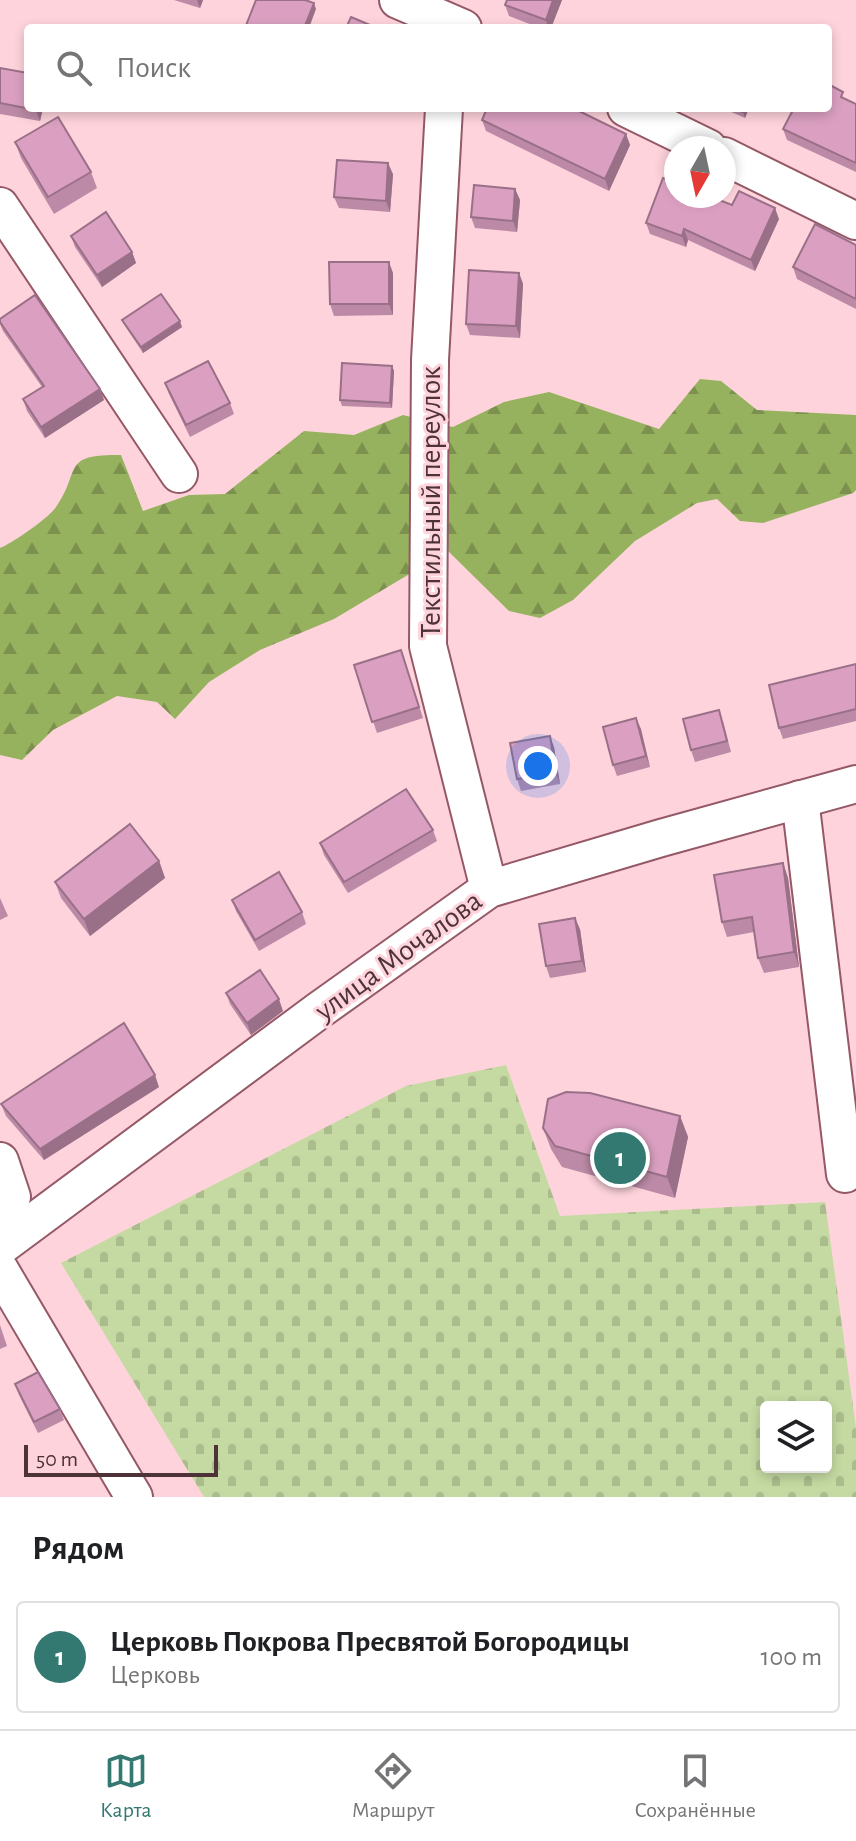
<!DOCTYPE html>
<html lang="ru">
<head>
<meta charset="utf-8">
<style>
	body { margin:0; font-family:"Alegreya Sans",sans-serif; background:#f6f6f6; color:#202124 }
	.controls { position:absolute; right:24px; bottom:24px; display:grid; overflow:hidden; border-radius:8px; box-shadow:0 4px 12px #0003 }
	.controls button { width:72px; height:72px; display:grid; place-items:center; padding:0; border:0; border-bottom:2px solid #e0e0e0; background:#fff; color:#202124; font:40px sans-serif }
	.compass { position:absolute; left:664px; top:136px; width:72px; height:72px; border-radius:50%; background:#fff; box-shadow:0 4px 12px #0003; rotate:189deg }
	.scale { position:absolute; left:24px; bottom:20px; width:194px; box-sizing:border-box; padding-left:8px; border:4px solid #4d3238; border-top:0; font-size:22px; line-height:28px; white-space:nowrap; color:#4d3238; -webkit-text-stroke:6px #fed3dc; paint-order:stroke }
	.you { position:absolute; left:538px; top:766px; width:28px; height:28px; margin:-20px; border:6px solid #fff; border-radius:50%; background:#1a73e8; box-shadow:0 0 0 12px #1a73e833 }
	.badge { display:grid; place-items:center; width:52px; height:52px; border-radius:50%; background:#337971; color:#fff; font-size:26px; font-weight:700 }
	.pin { position:absolute; translate:-50% -50%; border:4px solid #fff; box-shadow:0 2px 8px #0006 }
	.list { margin:0; padding:0; list-style:none }
	h2 { display:flex; justify-content:space-between; align-items:center; height:104px; margin:0; padding:0 32px; font-size:34px }
	h2 small { font-size:26px; font-weight:400; color:#757577 }
	.list li { display:grid; grid-template-columns:52px 1fr auto; gap:24px; align-items:center; box-sizing:border-box; height:112px; margin:0 16px 16px; padding:0 16px; border:2px solid #e0e0e0; border-radius:8px }
	.list b { display:block; font-size:30px; white-space:nowrap }
	.list p { margin:0; font-size:26px; white-space:nowrap; color:#757577 }
	.list em { font-size:26px; font-style:normal; color:#757577 }
	.icon { flex:none; width:44px; height:44px; fill:none; stroke:currentColor; stroke-width:2; stroke-linecap:round; stroke-linejoin:round }
	.map { position:relative; flex:none; width:856px; height:1497px; overflow:hidden }
	.search { position:absolute; background:#fff; box-shadow:0 4px 12px #0003; left:24px; right:24px; top:24px; height:88px; display:flex; align-items:center; gap:20px; box-sizing:border-box; padding:0 28px; border-radius:8px; color:#757577; font-size:30px }
	.sheet { height:232px; background:#fff }
	nav { display:flex; justify-content:space-around; align-items:center; box-sizing:border-box; height:112px; border-top:2px solid #e0e0e0; background:#fff; font-size:22px; color:#757577 }
	nav a { display:grid; justify-items:center; gap:4px }
	nav .on { color:#337971 }
	.map>svg:first-child { display:block }
</style>
</head>
<body>
<div class="map">
<svg width="856" height="1497" viewBox="0 0 856 1497">
	<defs>
		<pattern id="forest-firs" width="22" height="20" patternUnits="userSpaceOnUse" patternTransform="scale(2)"><rect width="22" height="20" fill="#96b25e"/><path d="M5 1l3.5 6h-7zM16 11l3.5 6h-7z" fill="#7d914f"/></pattern>
		<pattern id="cemetery-stones" width="16" height="16" patternUnits="userSpaceOnUse" patternTransform="scale(2)"><rect width="16" height="16" fill="#c5daa2"/><path d="M2 7V4a2 2 0 0 1 4 0v3zM10 15v-3a2 2 0 0 1 4 0v3z" fill="#abbc8c"/></pattern>
	</defs>
	<rect width="100%" height="100%" fill="#fed3dc"/>
	<path fill="url(#forest-firs)" d="M700 379 721 381 757 410 856 415V490L853 493 763 523 740 521 717 499 697 503 635 541 573 600 540 618 509 611 448 551 334 619 260 650 209 682 175 719 157 702 117 696 53 730 22 760 0 755V548C11 544 49 518 56 507 82 470 60 454 121 455L143 511 189 495 225 494 304 431 354 435 403 415 453 427 504 402 549 392 659 429Z"/>
	<path fill="url(#cemetery-stones)" fill-rule="evenodd" d="M506 1065 560 1216 825 1202 856 1428V1497H204L61 1263 406 1086ZM766 1407H826V1467H766Z"/>
	<g fill="none" stroke-linecap="round" stroke-linejoin="round">
		<g stroke="#945866" stroke-width="40">
			<g id="minor">
				<polyline points="398,0 463,28"/>
				<polyline points="444,108 430,360 428,646 489,889"/>
				<polyline points="626,108 708,148"/>
				<polyline points="724,156 856,221"/>
				<polyline points="0,206 179,474"/>
				<polyline points="800,799 845,1174"/>
				<polyline points="0,1161 12,1197 0,1229"/>
				<polyline points="0,1247 318,1011 489,889 661,838 856,784"/>
				<polyline points="0,1270 134,1497"/>
			</g>
		</g>
		<use href="#minor" stroke="#fff" stroke-width="36"/>
	</g>
	<g fill="#bc8aa6">
		<polygon points="174,0 203,0 200,8"/>
		<polygon points="562,0 551,28 540,28 509,16 505,5"/>
		<polygon points="0,68 28,108 43,108 40,121 0,114"/>
		<polygon points="846,100 856,104 856,172 787,140 783,129"/>
		<polygon points="722,108 749,108 745,118"/>
		<polygon points="482,120 626,134 630,145 609,191 486,131"/>
		<polygon points="15,142 91,172 97,188 54,214 21,158"/>
		<polygon points="393,174 390,212 339,208 334,197"/>
		<polygon points="515,189 520,200 517,232 475,228 471,217"/>
		<polygon points="779,219 755,271 688,240 686,247 650,234 646,223"/>
		<polygon points="71,236 132,252 136,263 102,287 75,247"/>
		<polygon points="856,245 856,309 797,279 793,267"/>
		<polygon points="393,273 393,315 334,316 330,304"/>
		<polygon points="519,273 523,284 520,338 470,335 466,324"/>
		<polygon points="0,319 100,389 104,400 45,438 27,411 23,399 42,387 3,331 0,324"/>
		<polygon points="122,320 182,327 143,353 125,326"/>
		<polygon points="392,366 394,371 392,408 342,406 340,400"/>
		<polygon points="165,383 230,403 234,414 190,437 169,394"/>
		<polygon points="401,650 423,718 377,733 354,665"/>
		<polygon points="856,664 856,721 783,739 779,728"/>
		<polygon points="636,718 650,767 617,776 613,765"/>
		<polygon points="723,721 731,752 695,762 691,750"/>
		<polygon points="554,747 560,784 521,791 517,779"/>
		<polygon points="433,830 437,841 348,893 324,855 320,843"/>
		<polygon points="159,861 165,878 90,936 61,898 55,882"/>
		<polygon points="783,863 788,878 799,967 764,973 758,958 754,932 727,937 722,922"/>
		<polygon points="0,898 8,916 0,920"/>
		<polygon points="232,900 302,912 306,924 259,951 236,911"/>
		<polygon points="580,929 586,972 550,978 546,966"/>
		<polygon points="226,993 283,1011 251,1035 230,1004"/>
		<polygon points="159,1087 44,1160 6,1116 1,1104"/>
		<polygon points="680,1116 688,1137 675,1198 562,1167 551,1149 543,1128"/>
		<polygon points="0,1325 7,1346 0,1349"/>
		<polygon points="15,1384 60,1409 64,1420 38,1433 19,1395"/>
	</g>
	<g fill="#997087">
		<polygon points="197,0 203,0 200,8"/>
		<polygon points="553,0 562,0 551,28 548,28 546,20"/>
		<polygon points="314,3 316,9 309,28 304,28"/>
		<polygon points="37,108 43,108 40,121 36,110"/>
		<polygon points="745,108 749,108 745,118 743,112"/>
		<polygon points="626,134 630,145 609,191 605,179"/>
		<polygon points="388,163 393,174 390,212 386,201"/>
		<polygon points="515,189 520,200 517,232 513,221"/>
		<polygon points="775,208 779,219 755,271 751,260"/>
		<polygon points="684,229 688,240 686,247 682,236"/>
		<polygon points="132,252 136,263 102,287 97,275"/>
		<polygon points="389,262 393,273 393,315 389,304"/>
		<polygon points="519,273 523,284 520,338 516,326"/>
		<polygon points="180,321 182,327 143,353 141,347"/>
		<polygon points="392,366 394,371 392,408 390,403"/>
		<polygon points="100,389 104,400 45,438 41,427"/>
		<polygon points="636,718 641,729 650,767 646,756"/>
		<polygon points="550,736 554,747 560,784 556,773"/>
		<polygon points="159,861 165,878 90,936 84,919"/>
		<polygon points="783,863 788,878 799,967 794,952"/>
		<polygon points="575,918 580,929 586,972 582,961"/>
		<polygon points="279,999 283,1011 251,1035 247,1023"/>
		<polygon points="155,1075 159,1087 44,1160 40,1149"/>
		<polygon points="680,1116 688,1137 675,1198 667,1177"/>
	</g>
	<g fill="#dba0c1" stroke="#997087" stroke-width="2">
		<polygon points="256,0 305,0 314,3 304,28 245,28"/>
		<polygon points="507,0 553,0 546,20 505,5"/>
		<polygon points="351,17 377,28 346,28"/>
		<polygon points="0,68 28,73 28,108 37,108 36,110 0,103"/>
		<polygon points="828,84 843,92 841,97 856,104 856,163 783,129 794,108 828,108"/>
		<polygon points="487,108 573,108 626,134 605,179 482,120"/>
		<polygon points="733,108 745,108 743,112"/>
		<polygon points="58,117 91,172 48,197 15,142"/>
		<polygon points="337,160 388,163 386,201 334,197"/>
		<polygon points="663,178 676,183 676,196 709,196 732,205 739,191 775,208 751,260 684,229 682,236 646,223"/>
		<polygon points="474,185 515,189 513,221 471,217"/>
		<polygon points="106,212 132,252 97,275 71,236"/>
		<polygon points="815,224 856,245 856,299 793,267"/>
		<polygon points="329,262 389,262 389,304 330,304"/>
		<polygon points="469,270 519,273 516,326 466,324"/>
		<polygon points="161,294 180,321 141,347 122,320"/>
		<polygon points="35,295 100,389 41,427 23,399 44,386 0,322 0,319"/>
		<polygon points="208,361 230,403 186,425 165,383"/>
		<polygon points="342,363 392,366 390,403 340,400"/>
		<polygon points="401,650 419,707 372,722 354,665"/>
		<polygon points="856,664 856,709 779,728 769,685"/>
		<polygon points="719,710 727,741 691,750 683,719"/>
		<polygon points="636,718 646,756 613,765 603,727"/>
		<polygon points="550,736 556,773 517,779 510,743"/>
		<polygon points="406,789 433,830 344,882 320,843"/>
		<polygon points="130,824 159,861 84,919 55,882"/>
		<polygon points="783,863 794,952 758,958 752,917 722,922 714,875"/>
		<polygon points="279,872 302,912 255,940 232,900"/>
		<polygon points="575,918 582,961 546,966 539,924"/>
		<polygon points="260,970 279,999 247,1023 226,993"/>
		<polygon points="124,1023 155,1075 40,1149 1,1104"/>
		<polygon points="566,1092 590,1093 680,1116 667,1177 555,1146 543,1128 548,1099"/>
		<polygon points="38,1372 60,1409 34,1422 15,1384"/>
	</g>
	<g text-anchor="middle" stroke-width="6" stroke-linejoin="round" paint-order="stroke">
		<g font-size="30" fill="#4d3238" stroke="#fed3dc">
			<text transform="translate(430 502) rotate(-90)" y="10">Текстильный переулок</text>
			<text transform="translate(398 955) rotate(-36)" y="10">улица Мочалова</text>
		</g>
	</g>
</svg>
<div class="controls">
<button><svg class="icon" aria-label="layers" viewBox="0 0 24 24"><path d="M12 4l9 5-9 5-9-5zM3 14l9 5 9-5"/></svg></button>
</div>
<svg class="compass" viewBox="-18 -18 36 36"><path d="M0-13l5 13h-10z" fill="#e53935"/><path d="M0 13l5-13h-10z" fill="#757577"/></svg>
<div class="scale">50 m</div>
<div class="you"></div>
<div class="pin badge" style="left:620px;top:1158px">1</div>
<div class="search"><svg class="icon" aria-label="search" viewBox="0 0 24 24"><circle cx="10" cy="10" r="6"/><path d="M15 15l6 6"/></svg>Поиск</div>
</div>
<section class="sheet">
<h2>Рядом<small></small></h2>
<ul class="list">
<li><span class="badge">1</span><div><b>Церковь Покрова Пресвятой Богородицы</b><p>Церковь</p></div><em>100 m</em></li>
</ul>
</section>
<nav>
<a class="on"><svg class="icon" aria-label="map" viewBox="0 0 24 24"><path d="M3 6l6-2 6 2 6-2v14l-6 2-6-2-6 2zM9 4v14M15 6v14"/></svg>Карта</a>
<a><svg class="icon" aria-label="directions" viewBox="0 0 24 24"><path d="M12 3l9 9-9 9-9-9zM9 14v-3h6M13 9l2 2-2 2"/></svg>Маршрут</a>
<a><svg class="icon" aria-label="saved" viewBox="0 0 24 24"><path d="M7 4h10v16l-5-4-5 4z"/></svg>Сохранённые</a>
</nav>
</body>
</html>
